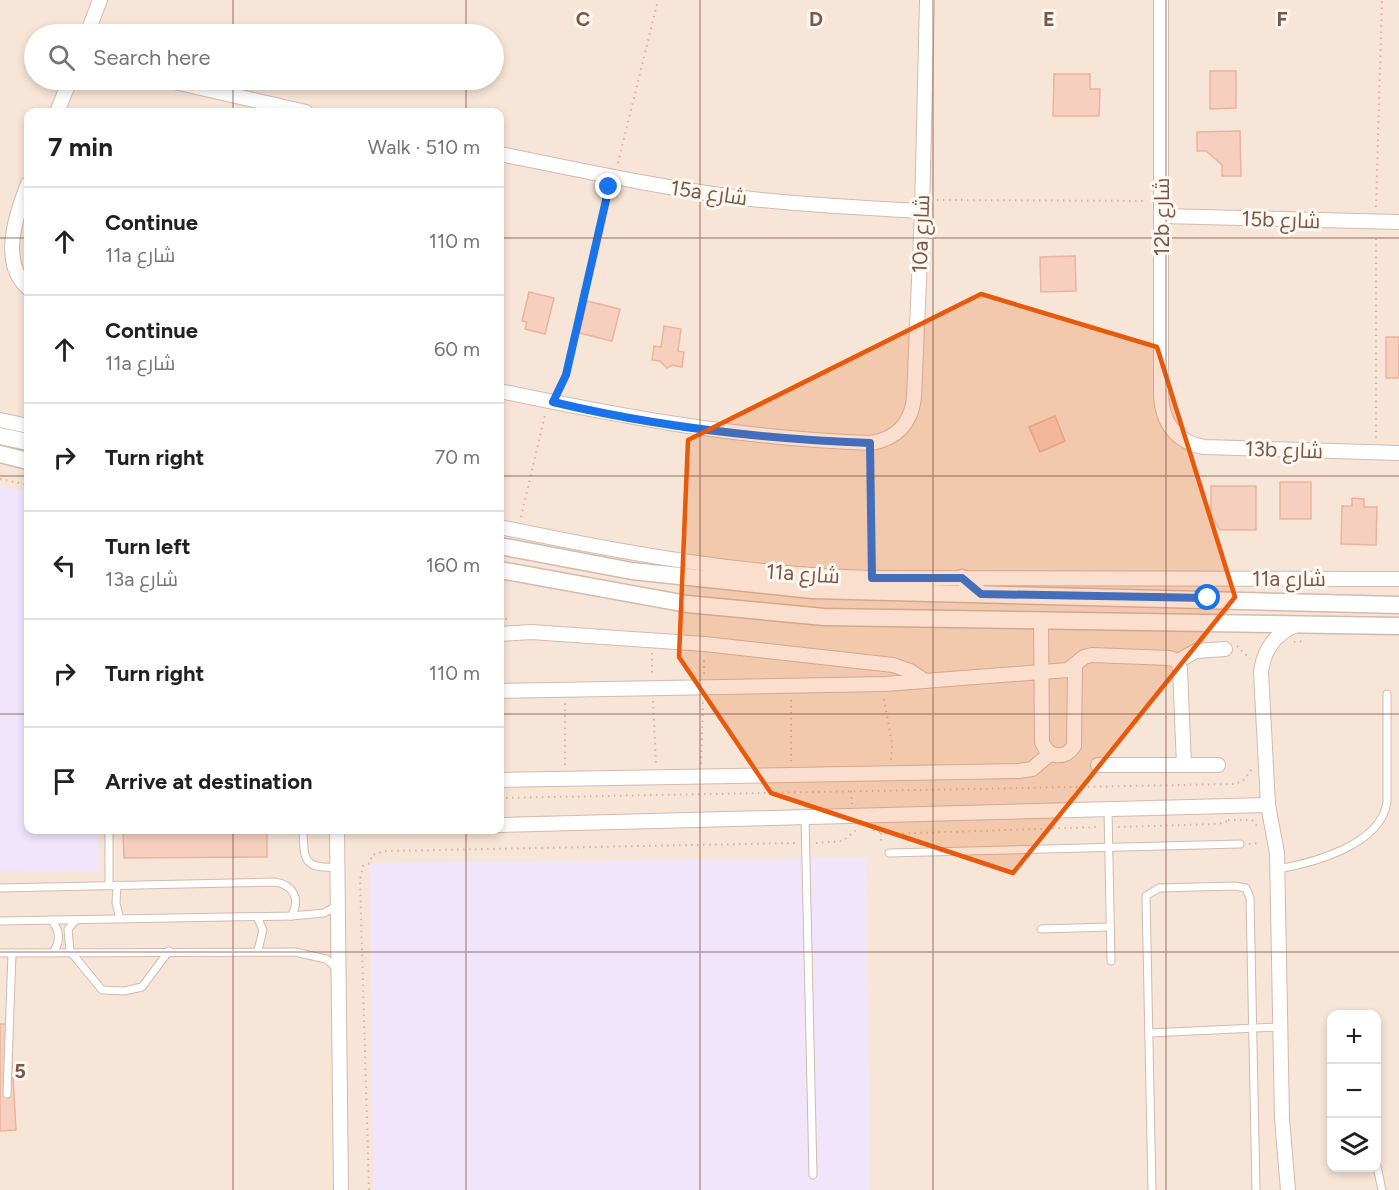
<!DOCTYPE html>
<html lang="en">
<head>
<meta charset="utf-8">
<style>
	body { margin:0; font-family:Figtree,Cairo,sans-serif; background:#f6f6f6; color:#202124 }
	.controls { position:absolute; right:18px; bottom:18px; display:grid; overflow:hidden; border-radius:12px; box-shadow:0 3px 9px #0003 }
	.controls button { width:54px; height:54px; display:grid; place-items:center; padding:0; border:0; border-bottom:2px solid #e0e0e0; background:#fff; color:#202124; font:30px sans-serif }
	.stop { position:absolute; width:18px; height:18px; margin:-14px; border:4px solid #1a73e8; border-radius:50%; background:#fff }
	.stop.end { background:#1a73e8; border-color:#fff; box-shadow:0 2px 6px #0008 }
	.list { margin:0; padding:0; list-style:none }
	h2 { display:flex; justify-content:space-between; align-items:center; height:78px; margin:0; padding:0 24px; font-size:26px }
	h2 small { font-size:20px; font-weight:400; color:#757577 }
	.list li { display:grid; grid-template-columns:39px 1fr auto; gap:18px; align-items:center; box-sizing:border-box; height:108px; padding:0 24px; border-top:2px solid #e0e0e0 }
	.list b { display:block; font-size:22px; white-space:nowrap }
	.list p { margin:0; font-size:20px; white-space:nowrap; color:#757577 }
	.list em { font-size:20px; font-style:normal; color:#757577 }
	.icon { flex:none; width:33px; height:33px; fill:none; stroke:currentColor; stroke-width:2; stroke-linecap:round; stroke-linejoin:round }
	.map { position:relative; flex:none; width:1399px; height:1190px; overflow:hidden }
	.search { position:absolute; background:#fff; box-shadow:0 3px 9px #0003; left:24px; top:24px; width:480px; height:66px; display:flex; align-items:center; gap:15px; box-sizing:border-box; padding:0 21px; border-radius:33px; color:#757577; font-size:22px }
	.panel { position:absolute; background:#fff; box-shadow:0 3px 9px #0003; left:24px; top:108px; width:480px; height:726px; border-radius:12px }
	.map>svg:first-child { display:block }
</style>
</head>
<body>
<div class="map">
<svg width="1399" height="1190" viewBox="0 0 1399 1190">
	<rect width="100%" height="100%" fill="#fef4e9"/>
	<path fill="#f7e5d7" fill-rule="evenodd" d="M0 0H1399V1190H0ZM34 34H494V80H34ZM28 112H500V830H28ZM1332 1014H1376V1168H1332Z"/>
	<g fill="#f1e5fb">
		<polygon points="0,485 28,491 28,830 98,830 101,872 0,871"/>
		<polygon points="867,858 870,1190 373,1190 370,863"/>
	</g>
	<g fill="#f7cfbe" stroke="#ecb39c" stroke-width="1.5">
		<polygon points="1210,71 1236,71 1236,108 1210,109"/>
		<polygon points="1054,74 1090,74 1090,89 1100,89 1099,116 1053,116"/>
		<polygon points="1240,131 1241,176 1222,176 1222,165 1206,151 1197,151 1197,132"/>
		<polygon points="1075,256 1076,291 1041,292 1040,257"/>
		<polygon points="529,292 554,298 545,334 525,329 527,322 522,321"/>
		<polygon points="587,301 620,309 612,341 579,333"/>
		<polygon points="664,326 681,329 678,351 684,352 682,367 672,365 667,368 660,361 652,360 654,346 661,347"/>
		<rect x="1386" y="337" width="13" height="41"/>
		<polygon points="1055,416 1065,441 1040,452 1029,427"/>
		<rect x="1280" y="482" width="31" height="37"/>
		<polygon points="1211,486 1256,486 1256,530 1220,530 1211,514"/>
		<polygon points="1352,498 1364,499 1364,507 1377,507 1376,545 1341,544 1342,506 1352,506"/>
		<polygon points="123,830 267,830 267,857 124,858"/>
		<polygon points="0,1024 10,1024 16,1130 0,1131"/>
	</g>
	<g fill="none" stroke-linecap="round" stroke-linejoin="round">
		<g stroke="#d3baad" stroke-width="9">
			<g id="service">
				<polyline points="1108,810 1111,961"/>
				<polyline points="805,818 813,1175"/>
				<polyline points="109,830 109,885"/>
				<path d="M303 830C304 860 303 869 337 867"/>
				<polyline points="889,853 1240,844"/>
				<path d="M1278 869C1313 863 1381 845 1387 802V694"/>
				<polyline points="117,885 116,903 120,919"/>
				<path d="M0 888 275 882C294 885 301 900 291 916"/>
				<polyline points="257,917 263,930 258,950"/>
				<path d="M51 920C60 930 61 940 54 951"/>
				<polyline points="76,920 68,929 70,951 102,990 124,991 142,987 169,951"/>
				<polyline points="0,921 291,916 324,913 338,905"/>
				<polyline points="1041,929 1110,927"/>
				<polyline points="0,953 295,952 326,959 338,969"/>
				<polyline points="1149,1033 1280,1027"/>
				<polyline points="7,1094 12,953"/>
				<polyline points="1376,1162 1382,1190"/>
				<polyline points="1152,1190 1146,896 1159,888 1235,886 1246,888 1250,898 1256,1190"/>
			</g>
		</g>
		<g stroke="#d3baad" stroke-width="16">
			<g id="minor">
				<path d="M1161 0V392C1161 421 1175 442 1204 447L1399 453"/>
				<polyline points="87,34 100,0"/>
				<polyline points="166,80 306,112"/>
				<polyline points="57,112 70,80"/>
				<path d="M500 154C580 170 661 188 743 198 803 205 862 208 922 211"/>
				<path d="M28 184C15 217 0 263 28 288"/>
				<polyline points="1162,216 1399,222"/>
				<path d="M500 391C623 417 744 439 871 443 896 439 911 424 914 398L922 211 927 0"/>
				<polyline points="0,420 28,426"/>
				<path d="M500 527C623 553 745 575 872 578L1399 579"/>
				<path d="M1041 621 1042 742C1048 758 1065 760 1074 746L1075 667"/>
				<polyline points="500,634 531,632 705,644 893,665 910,671 925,681"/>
				<polyline points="1178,661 1196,651 1225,649"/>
				<polyline points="500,691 885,684 1068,670 1084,657 1092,655 1169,658 1178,661 1180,669 1184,765"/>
				<polyline points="1098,765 1218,765"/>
				<polyline points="500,780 1019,771 1032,769 1050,754"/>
				<polyline points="500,825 1268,805"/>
				<polyline points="337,830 341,1190"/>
				<path d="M1288 1190 1282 1119 1277 853 1268 805 1261 672C1264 649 1275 634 1296 625"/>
			</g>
		</g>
		<g stroke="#d3baad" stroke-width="19">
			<g id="tertiary">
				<polyline points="0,436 28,442"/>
				<polyline points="0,454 28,461"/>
				<polyline points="500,546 632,571 812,590 1399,605"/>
				<polyline points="500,570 687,604 824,617 1399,626"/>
				<polyline points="962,578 981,594"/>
			</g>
		</g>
		<g stroke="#ddb1a0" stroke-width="2" stroke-dasharray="1.5 4.5" stroke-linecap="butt">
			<polyline points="618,163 658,0"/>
			<polyline points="937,200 1147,201"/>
			<polyline points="1376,207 1382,0"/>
			<polyline points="560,390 608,188"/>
			<polyline points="1376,438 1376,234"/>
			<polyline points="871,455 872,563"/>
			<polyline points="0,479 28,485"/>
			<polyline points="521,517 545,415"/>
			<polyline points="500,616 508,620"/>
			<polyline points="1294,642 1306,641"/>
			<polyline points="1237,646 1250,659"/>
			<polyline points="652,653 652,674"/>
			<polyline points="704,674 704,656"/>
			<polyline points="884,699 892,743 891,761"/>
			<polyline points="791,700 791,761"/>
			<polyline points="653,701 656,764"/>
			<polyline points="701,764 703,701"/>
			<polyline points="565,765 565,702"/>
			<polyline points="851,791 852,804"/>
			<polyline points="500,798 1233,784 1243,781 1252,769"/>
			<polyline points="1228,820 1252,820 1257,826"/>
			<polyline points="1118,827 1218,824 1228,821"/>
			<polyline points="873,830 888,834 1098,827"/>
			<polyline points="881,833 881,845"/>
			<polyline points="816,843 843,841 856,830"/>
			<polyline points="1249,844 1261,843"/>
			<polyline points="369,1190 360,880 363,866 370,863 372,855 385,851 796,843"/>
		</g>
		<use href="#service" stroke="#fff" stroke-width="7"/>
		<use href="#minor" stroke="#fff" stroke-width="14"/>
		<use href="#tertiary" stroke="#fff" stroke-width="16"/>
	</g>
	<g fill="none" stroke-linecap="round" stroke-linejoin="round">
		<path stroke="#1a73e8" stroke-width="8" d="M609 187 566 375 553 402C657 427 763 439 870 443L872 578H962L981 594 1208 598"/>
	</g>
	<path fill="#e8590c" fill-opacity="0.2" stroke="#e8590c" stroke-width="4.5" stroke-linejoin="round" d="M981 294 1157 347 1235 597 1013 873 771 793 679 657 688 440Z"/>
	<path fill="none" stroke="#7d5649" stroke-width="1.5" stroke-opacity="0.55" d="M233 0V34M466 0V34M700 0V1190M933 0V1190M1166 0V1190M233 80V112M466 80V112M0 238H28M500 238H1399M0 476H28M500 476H1399M0 714H28M500 714H1399M233 830V1190M466 830V1190M0 952H1399"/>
	<g text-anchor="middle" stroke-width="6" stroke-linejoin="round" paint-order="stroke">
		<g font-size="21" fill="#7d5649" stroke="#fff9f2">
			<text transform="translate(709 193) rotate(8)" y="7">15a شارع</text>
			<text transform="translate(1162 217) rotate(-90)" y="7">12b شارع</text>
			<text transform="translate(1281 220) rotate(2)" y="7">15b شارع</text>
			<text transform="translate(921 234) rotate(-88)" y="7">10a شارع</text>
			<text transform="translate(1284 450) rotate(2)" y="7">13b شارع</text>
			<text transform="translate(803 574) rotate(4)" y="7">11a شارع</text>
			<text x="1289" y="586">11a شارع</text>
		</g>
	</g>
	<g font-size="20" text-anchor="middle" font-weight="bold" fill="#7d5649" stroke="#fff9f2" stroke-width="6" stroke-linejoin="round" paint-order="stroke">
		<text x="583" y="26">C</text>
		<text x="816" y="26">D</text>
		<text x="1049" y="26">E</text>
		<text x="1282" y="26">F</text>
		<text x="20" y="1078">5</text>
	</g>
</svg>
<div class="controls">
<button>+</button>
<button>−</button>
<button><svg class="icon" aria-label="layers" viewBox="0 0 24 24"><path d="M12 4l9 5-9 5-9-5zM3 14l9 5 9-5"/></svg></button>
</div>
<div class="stop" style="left:1208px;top:598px"></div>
<div class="stop end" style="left:609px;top:187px"></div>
<div class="search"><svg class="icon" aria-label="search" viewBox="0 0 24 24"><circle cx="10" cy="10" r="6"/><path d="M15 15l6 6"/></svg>Search here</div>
<section class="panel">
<h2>7 min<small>Walk · 510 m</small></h2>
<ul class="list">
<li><svg class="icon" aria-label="ahead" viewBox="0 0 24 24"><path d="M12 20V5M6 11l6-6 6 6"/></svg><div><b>Continue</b><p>11a شارع</p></div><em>110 m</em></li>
<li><svg class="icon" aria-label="ahead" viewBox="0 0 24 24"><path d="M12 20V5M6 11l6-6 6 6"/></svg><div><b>Continue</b><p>11a شارع</p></div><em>60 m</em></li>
<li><svg class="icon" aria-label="right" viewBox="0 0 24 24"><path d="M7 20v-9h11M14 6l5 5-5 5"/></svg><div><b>Turn right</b></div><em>70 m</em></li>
<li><svg class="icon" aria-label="left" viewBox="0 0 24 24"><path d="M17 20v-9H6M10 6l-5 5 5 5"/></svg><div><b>Turn left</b><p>13a شارع</p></div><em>160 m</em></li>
<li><svg class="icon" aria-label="right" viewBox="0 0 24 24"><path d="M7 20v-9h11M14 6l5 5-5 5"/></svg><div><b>Turn right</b></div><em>110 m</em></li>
<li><svg class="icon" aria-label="arrive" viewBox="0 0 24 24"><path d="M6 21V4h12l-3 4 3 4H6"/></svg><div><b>Arrive at destination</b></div></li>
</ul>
</section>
</div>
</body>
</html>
